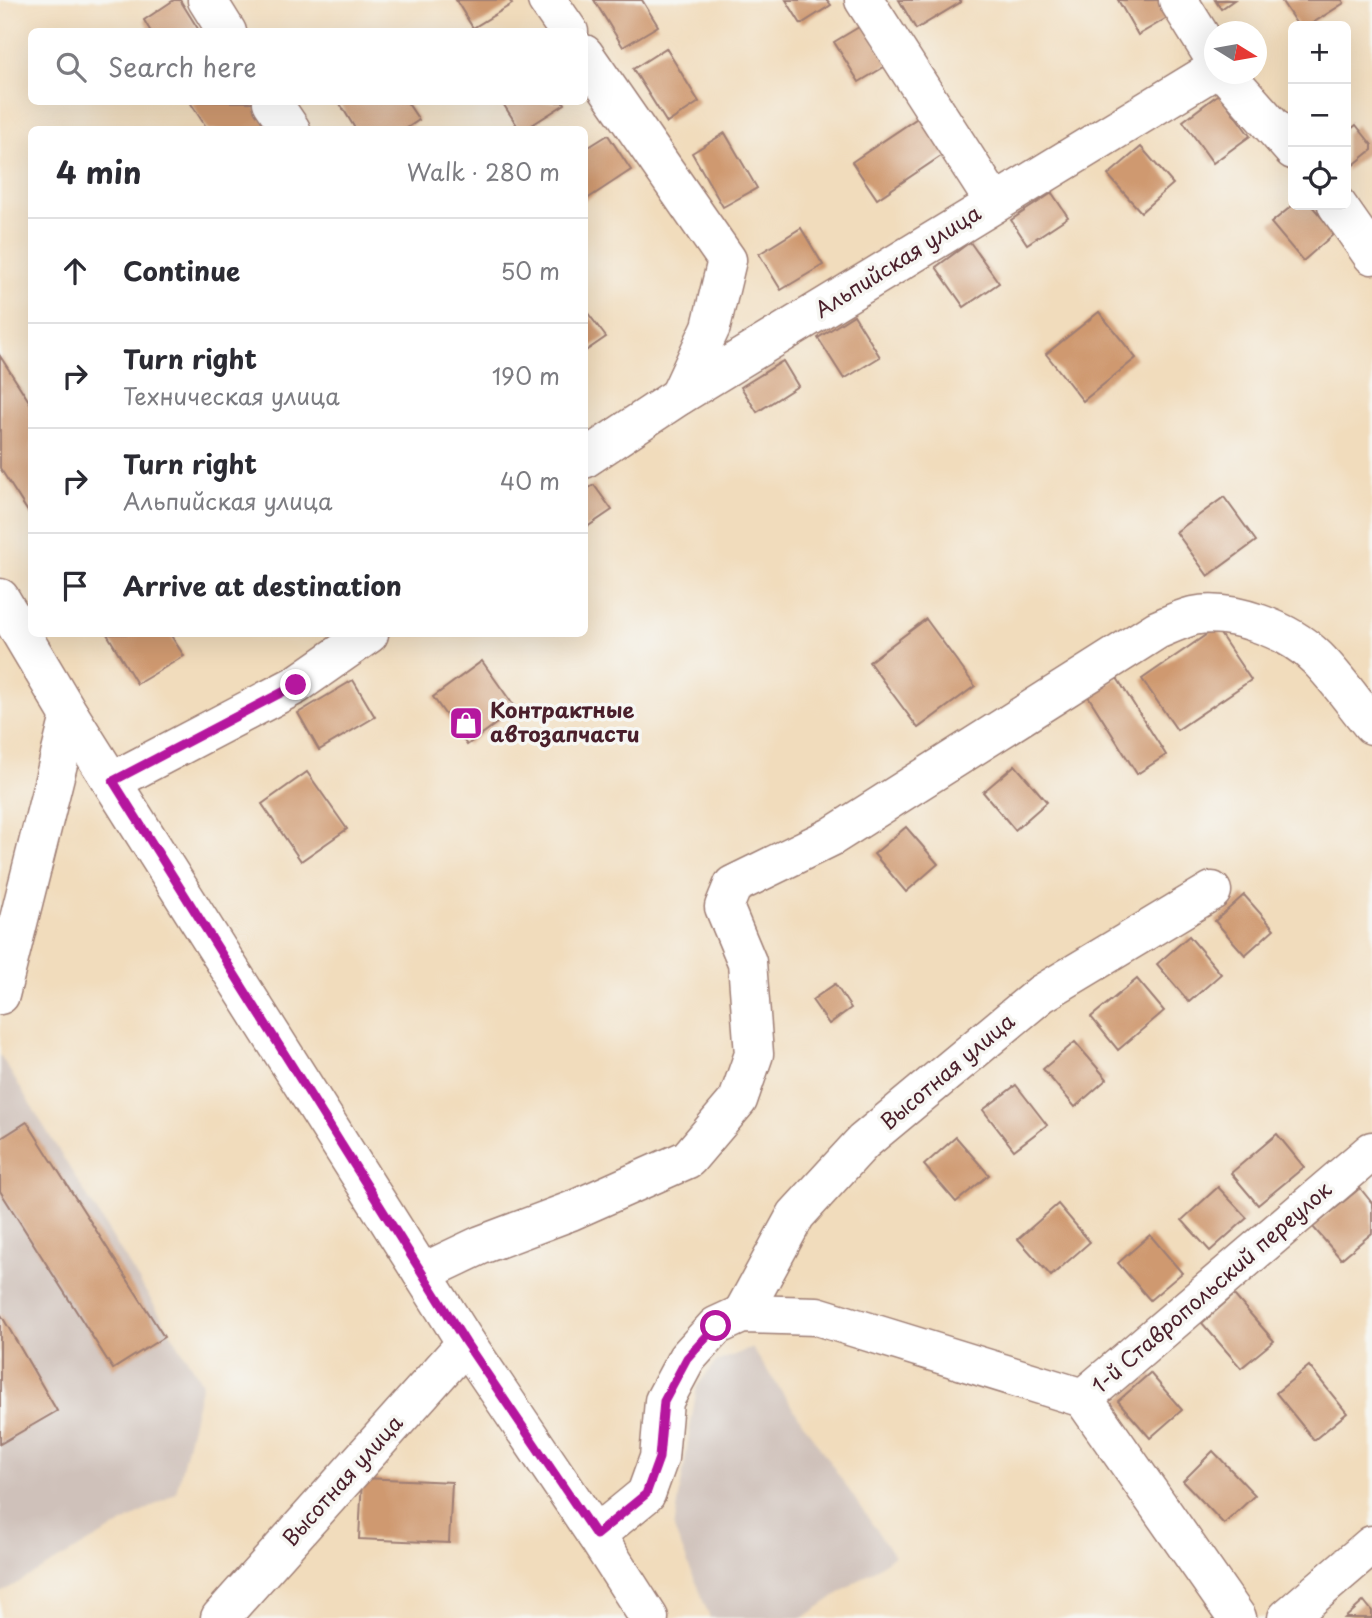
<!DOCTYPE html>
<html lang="en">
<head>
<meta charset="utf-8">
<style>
	body { margin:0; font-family:"Playpen Sans",sans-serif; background:#f2f2f3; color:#2b2b33 }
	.controls { position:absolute; right:21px; top:21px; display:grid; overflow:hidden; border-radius:10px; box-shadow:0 7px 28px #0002 }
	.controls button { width:63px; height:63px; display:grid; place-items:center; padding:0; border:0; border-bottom:2px solid #e1e1e2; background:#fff; color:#2b2b33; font:35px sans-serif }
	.compass { position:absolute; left:1204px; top:21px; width:63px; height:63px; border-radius:50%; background:#fff; box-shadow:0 7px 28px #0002; rotate:101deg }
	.stop { position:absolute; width:21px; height:21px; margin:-16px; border:5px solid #b5179e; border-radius:50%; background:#fff }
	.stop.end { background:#b5179e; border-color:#fff; box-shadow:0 2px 7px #0008 }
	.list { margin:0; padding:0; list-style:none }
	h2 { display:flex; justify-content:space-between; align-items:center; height:91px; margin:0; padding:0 28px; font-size:30px }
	h2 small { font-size:23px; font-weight:400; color:#7c7c81 }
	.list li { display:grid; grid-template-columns:46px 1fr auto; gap:21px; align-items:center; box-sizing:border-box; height:105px; padding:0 28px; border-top:2px solid #e1e1e2 }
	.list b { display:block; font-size:26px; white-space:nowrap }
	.list p { margin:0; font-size:23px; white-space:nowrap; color:#7c7c81 }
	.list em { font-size:23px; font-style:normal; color:#7c7c81 }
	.icon { flex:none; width:38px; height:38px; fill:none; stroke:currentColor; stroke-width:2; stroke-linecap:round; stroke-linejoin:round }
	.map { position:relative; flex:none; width:1372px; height:1618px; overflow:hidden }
	.search { position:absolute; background:#fff; box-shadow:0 7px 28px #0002; left:28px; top:28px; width:560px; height:77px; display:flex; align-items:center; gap:18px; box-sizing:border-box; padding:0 24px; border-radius:10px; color:#7c7c81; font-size:26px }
	.panel { position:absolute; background:#fff; box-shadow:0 7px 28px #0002; left:28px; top:126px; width:560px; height:511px; border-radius:10px }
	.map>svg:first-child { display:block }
</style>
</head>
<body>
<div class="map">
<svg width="1372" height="1618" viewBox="0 0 1372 1618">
	<rect width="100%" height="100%" fill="#f6f6f2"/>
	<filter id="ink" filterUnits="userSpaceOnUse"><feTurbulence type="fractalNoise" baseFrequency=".0143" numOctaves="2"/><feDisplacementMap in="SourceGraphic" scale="14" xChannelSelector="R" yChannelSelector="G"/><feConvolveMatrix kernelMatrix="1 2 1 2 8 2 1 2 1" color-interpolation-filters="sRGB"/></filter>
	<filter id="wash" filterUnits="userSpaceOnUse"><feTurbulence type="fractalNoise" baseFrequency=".00686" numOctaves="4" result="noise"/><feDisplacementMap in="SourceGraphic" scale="28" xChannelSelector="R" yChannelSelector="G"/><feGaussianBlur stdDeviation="1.57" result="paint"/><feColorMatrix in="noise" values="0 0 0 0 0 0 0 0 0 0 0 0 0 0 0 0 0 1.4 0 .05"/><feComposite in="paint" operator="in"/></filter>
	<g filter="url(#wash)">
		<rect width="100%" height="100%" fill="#f1dcbc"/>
		<g fill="#cfc1ba">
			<polygon points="0,1055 202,1383 176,1493 0,1593"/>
			<polygon points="752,1348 894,1556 803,1618 710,1618 674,1529 697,1386 716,1362"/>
		</g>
		<g id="blocks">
			<g fill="#cf9970">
				<polygon points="174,0 180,0 200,32 151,32 144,20"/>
				<polygon points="456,0 509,0 512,4 473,28"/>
				<polygon points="594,0 642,0 658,26 623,47"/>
				<polygon points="786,0 827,0 831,5 801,24"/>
				<polygon points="899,0 960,0 961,2 916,29"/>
				<polygon points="1118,0 1163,0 1172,15 1138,35"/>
				<polygon points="1215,0 1234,0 1221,9"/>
				<polygon points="1281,0 1342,0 1344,3 1308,26 1298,26"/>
				<polygon points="864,24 889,64 859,82 834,42"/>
				<polygon points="666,48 699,102 667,123 633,69"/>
				<polygon points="1219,94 1250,136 1213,163 1183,121"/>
				<polygon points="190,102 252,102 270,130 208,130"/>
				<polygon points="339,102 407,102 419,120 404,130 356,130"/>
				<polygon points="502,102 564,102 565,104 524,130 520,130"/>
				<polygon points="922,115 947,152 877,199 852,162"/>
				<polygon points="1356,125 1372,145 1372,150 1346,171 1346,133"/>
				<polygon points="725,133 757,188 723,207 692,153"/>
				<polygon points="608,135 631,170 584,201 584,150"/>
				<polygon points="1141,147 1173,184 1141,212 1108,175"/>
				<polygon points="1052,193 1068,217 1027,244 1011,220"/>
				<polygon points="1293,205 1311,205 1335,233 1303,261 1271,223"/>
				<polygon points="801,228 823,265 781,290 759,254"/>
				<polygon points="970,242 999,283 964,307 936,267"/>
				<polygon points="584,308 606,337 584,352"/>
				<polygon points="1099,312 1136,358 1083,401 1046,354"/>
				<polygon points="854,315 880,357 844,379 818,338"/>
				<polygon points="0,356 32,406 32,518 0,468"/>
				<polygon points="783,361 798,386 757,412 741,387"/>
				<polygon points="594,485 612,510 584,529 584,491"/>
				<polygon points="1224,497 1256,541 1208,576 1176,532"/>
				<polygon points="926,619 975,686 918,728 869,662"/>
				<polygon points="1216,628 1251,680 1177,730 1142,679"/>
				<polygon points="107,634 170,634 184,656 137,684"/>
				<polygon points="482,661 516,709 467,745 433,697"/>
				<polygon points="1117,678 1166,755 1137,774 1088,696"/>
				<polygon points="353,680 375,717 319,750 298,713"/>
				<polygon points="1015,765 1047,802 1015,830 983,792"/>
				<polygon points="307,772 347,829 301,861 262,804"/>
				<polygon points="906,827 938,864 906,892 874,854"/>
				<polygon points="1244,895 1274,929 1245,955 1215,921"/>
				<polygon points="1189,936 1221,974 1189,1002 1157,964"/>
				<polygon points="1137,979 1164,1011 1118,1050 1091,1017"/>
				<polygon points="835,984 851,1008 829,1024 812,1000"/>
				<polygon points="1075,1042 1107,1079 1075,1107 1043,1069"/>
				<polygon points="1016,1085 1047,1125 1014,1150 983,1110"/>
				<polygon points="27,1122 164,1337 113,1369 0,1191 0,1139"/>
				<polygon points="1277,1134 1304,1167 1258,1205 1231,1173"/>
				<polygon points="956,1137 989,1175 956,1202 924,1165"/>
				<polygon points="1218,1187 1247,1218 1210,1251 1182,1220"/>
				<polygon points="1360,1188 1372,1203 1372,1233 1341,1259 1313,1227"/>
				<polygon points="1058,1204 1090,1242 1051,1276 1018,1239"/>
				<polygon points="1150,1235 1182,1273 1150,1300 1118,1263"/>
				<polygon points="1234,1295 1274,1341 1241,1368 1202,1323"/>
				<polygon points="0,1313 57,1411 0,1444"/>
				<polygon points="1309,1366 1347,1413 1314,1440 1276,1393"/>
				<polygon points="1150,1373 1182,1410 1150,1438 1118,1401"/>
				<polygon points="1213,1451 1255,1495 1224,1524 1183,1481"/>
				<polygon points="362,1478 452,1482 449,1543 359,1539"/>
				<polygon points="1364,1601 1372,1611 1372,1618 1345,1618"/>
			</g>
		</g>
	</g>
	<g filter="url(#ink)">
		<use href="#blocks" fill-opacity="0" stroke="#9e7e74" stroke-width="2"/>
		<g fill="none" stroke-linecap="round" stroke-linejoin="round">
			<g stroke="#9e7e74" stroke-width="41">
				<g id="minor">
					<polyline points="207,0 227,32"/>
					<polyline points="547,0 569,32"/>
					<polyline points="864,0 994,202"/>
					<polyline points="1178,0 1214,58"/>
					<polyline points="584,54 727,260 711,327 679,396"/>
					<polyline points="1226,74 1293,150"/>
					<polyline points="272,102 291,130"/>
					<polyline points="1337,205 1372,255"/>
					<polyline points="584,459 679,396 1214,70"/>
					<polyline points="0,598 70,716 466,1343 596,1535 649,1618"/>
					<polyline points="113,781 296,685 369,634"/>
					<polyline points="0,995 70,716"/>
					<path d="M422 1273 481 1245 571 1211 688 1159 738 1100 754 1054 747 962 724 907 733 885 831 837 1157 630C1169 625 1181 619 1193 616 1231 608 1289 630 1317 658 1337 678 1354 703 1372 725"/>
					<polyline points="742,1314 796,1215 863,1142 1041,994 1212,891"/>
					<polyline points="1083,1398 1372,1151"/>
					<polyline points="596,1535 646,1494 659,1458 664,1401 687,1358 716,1326 742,1314 817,1316 1083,1398 1237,1618"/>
					<polyline points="220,1618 466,1343"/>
					<polyline points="1287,1618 1372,1545"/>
				</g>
			</g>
			<use href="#minor" stroke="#fff" stroke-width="38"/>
		</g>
	</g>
	<g fill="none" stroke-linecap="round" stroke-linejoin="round" filter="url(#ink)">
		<polyline stroke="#b5179e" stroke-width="9" points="296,685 113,781 466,1343 596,1535 646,1494 659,1458 664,1401 687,1358 716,1326"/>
	</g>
	<defs>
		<g id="shop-square" transform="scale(1.75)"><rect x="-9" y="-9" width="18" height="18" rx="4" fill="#b5179e" stroke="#f6f6f2"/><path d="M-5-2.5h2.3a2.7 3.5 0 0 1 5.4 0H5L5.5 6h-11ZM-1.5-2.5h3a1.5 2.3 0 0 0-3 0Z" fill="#fff"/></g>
	</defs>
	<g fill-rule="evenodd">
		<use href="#shop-square" x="466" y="723"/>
	</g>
	<g text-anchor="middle" stroke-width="7" stroke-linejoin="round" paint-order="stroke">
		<g font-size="21" fill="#4a1f2b" stroke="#f6f6f2">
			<text transform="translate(898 262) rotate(-32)" y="7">Альпийская улица</text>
			<text transform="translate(948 1072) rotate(-40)" y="7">Высотная улица</text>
			<text transform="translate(1212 1288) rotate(-41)" y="7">1-й Ставропольский переулок</text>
			<text transform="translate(343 1481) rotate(-48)" y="7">Высотная улица</text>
		</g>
		<g font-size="21" font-weight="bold" fill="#4a1f2b" stroke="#f6f6f2" text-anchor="start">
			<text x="490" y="718">Контрактные<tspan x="490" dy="24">автозапчасти</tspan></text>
		</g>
	</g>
</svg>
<div class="controls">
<button>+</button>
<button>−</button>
<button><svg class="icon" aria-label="locate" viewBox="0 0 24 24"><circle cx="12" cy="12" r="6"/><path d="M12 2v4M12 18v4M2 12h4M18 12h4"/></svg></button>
</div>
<svg class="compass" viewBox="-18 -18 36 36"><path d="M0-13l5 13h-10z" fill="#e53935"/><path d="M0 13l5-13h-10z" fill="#7c7c81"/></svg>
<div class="stop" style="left:716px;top:1326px"></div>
<div class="stop end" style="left:296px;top:685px"></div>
<div class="search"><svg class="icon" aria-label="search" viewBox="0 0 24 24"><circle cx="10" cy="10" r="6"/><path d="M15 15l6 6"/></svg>Search here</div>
<section class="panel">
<h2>4 min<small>Walk · 280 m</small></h2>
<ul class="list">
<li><svg class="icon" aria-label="ahead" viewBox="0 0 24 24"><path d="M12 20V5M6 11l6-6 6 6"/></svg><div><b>Continue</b></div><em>50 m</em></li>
<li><svg class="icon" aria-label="right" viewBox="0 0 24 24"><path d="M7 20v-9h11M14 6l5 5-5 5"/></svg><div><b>Turn right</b><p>Техническая улица</p></div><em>190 m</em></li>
<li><svg class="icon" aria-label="right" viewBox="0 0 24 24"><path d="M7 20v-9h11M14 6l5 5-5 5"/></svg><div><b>Turn right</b><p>Альпийская улица</p></div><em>40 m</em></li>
<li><svg class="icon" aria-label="arrive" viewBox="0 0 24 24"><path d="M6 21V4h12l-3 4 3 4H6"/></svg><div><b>Arrive at destination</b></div></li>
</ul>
</section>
</div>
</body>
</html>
